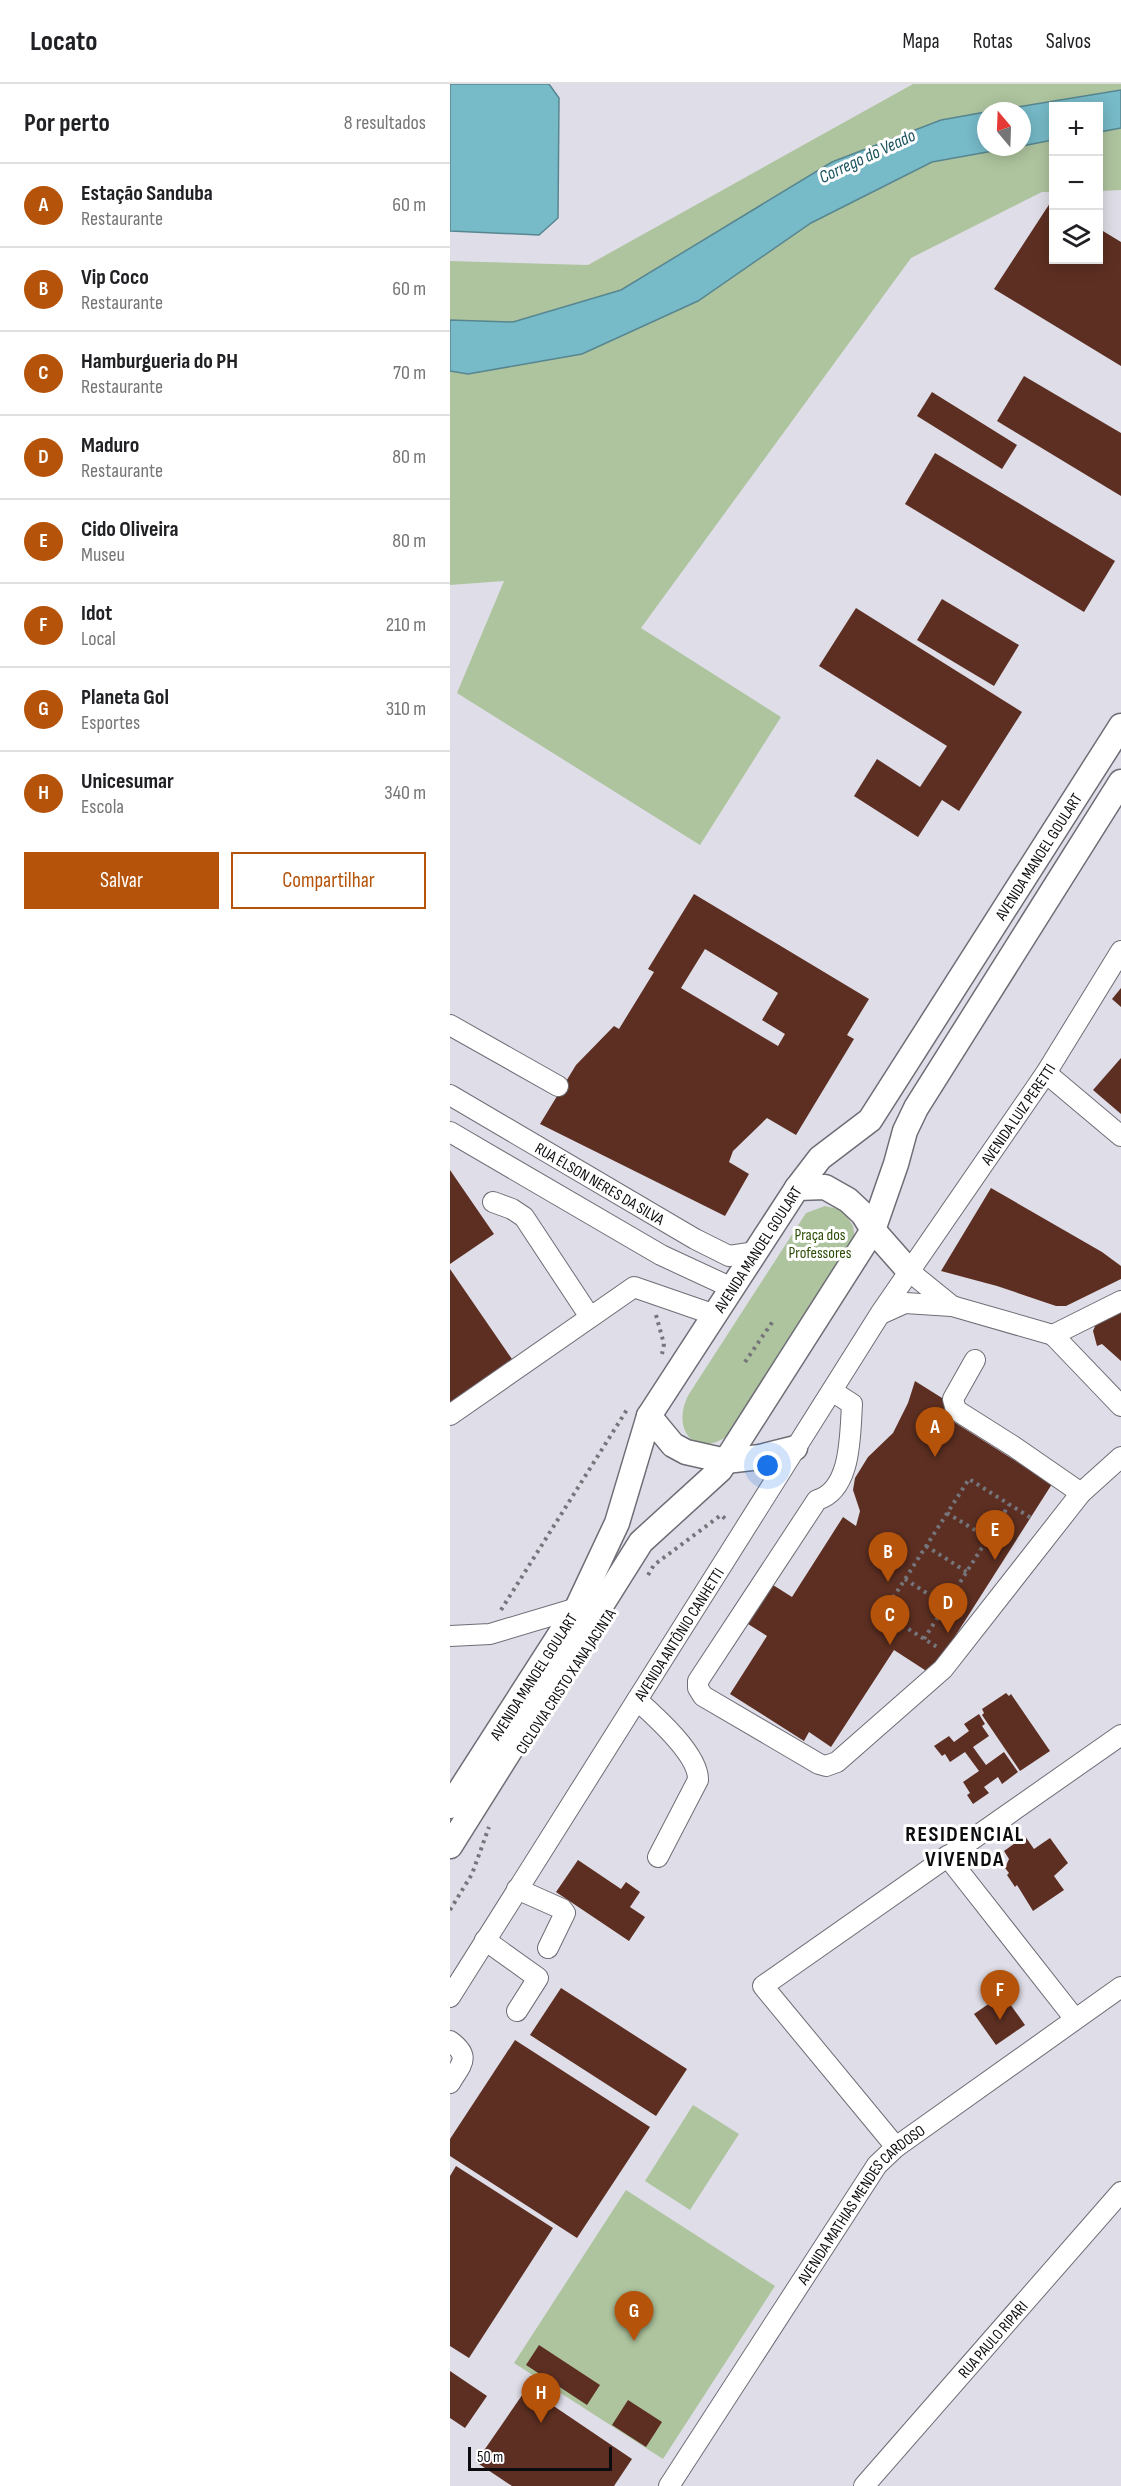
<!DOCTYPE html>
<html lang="pt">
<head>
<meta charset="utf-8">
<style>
	body { margin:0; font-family:"Sofia Sans Condensed",sans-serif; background:#f2f2f2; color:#202124 }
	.controls { position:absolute; right:18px; top:18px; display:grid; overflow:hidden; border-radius:0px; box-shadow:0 3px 15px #0003 }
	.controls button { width:54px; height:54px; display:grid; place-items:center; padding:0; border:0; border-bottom:2px solid #e0e0e0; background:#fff; color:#202124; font:30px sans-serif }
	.compass { position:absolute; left:527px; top:18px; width:54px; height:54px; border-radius:50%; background:#fff; box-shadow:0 3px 15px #0003; rotate:341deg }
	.scale { position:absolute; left:18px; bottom:15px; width:144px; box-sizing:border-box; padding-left:6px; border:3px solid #0c0c0f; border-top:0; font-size:16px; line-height:21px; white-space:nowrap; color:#0c0c0f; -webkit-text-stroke:4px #fff; paint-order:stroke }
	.you { position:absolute; left:318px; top:1382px; width:21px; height:21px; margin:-15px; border:4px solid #fff; border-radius:50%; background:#1a73e8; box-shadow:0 0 0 9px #1a73e833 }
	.badge { display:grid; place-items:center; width:39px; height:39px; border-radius:50%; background:#b45309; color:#fff; font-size:20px; font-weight:700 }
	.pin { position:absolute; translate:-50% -50px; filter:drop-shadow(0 2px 3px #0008) }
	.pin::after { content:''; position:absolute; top:32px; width:21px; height:18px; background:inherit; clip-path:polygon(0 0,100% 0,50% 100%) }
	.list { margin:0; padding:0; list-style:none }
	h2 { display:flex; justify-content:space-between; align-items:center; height:78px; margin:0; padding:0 24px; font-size:26px }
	h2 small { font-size:20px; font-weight:400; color:#757577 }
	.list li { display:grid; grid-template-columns:39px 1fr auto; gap:18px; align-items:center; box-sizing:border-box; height:84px; padding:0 24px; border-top:2px solid #e0e0e0 }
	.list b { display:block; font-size:22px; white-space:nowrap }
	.list p { margin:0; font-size:20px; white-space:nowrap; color:#757577 }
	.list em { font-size:20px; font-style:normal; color:#757577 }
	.actions { display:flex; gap:12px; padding:18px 24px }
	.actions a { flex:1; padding:14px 0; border:2px solid #b45309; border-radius:0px; text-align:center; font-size:21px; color:#b45309 }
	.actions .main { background:#b45309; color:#fff }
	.icon { flex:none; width:33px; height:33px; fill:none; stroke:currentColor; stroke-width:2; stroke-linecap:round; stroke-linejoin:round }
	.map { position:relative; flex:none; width:671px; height:2402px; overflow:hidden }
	header { display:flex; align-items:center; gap:36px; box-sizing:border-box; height:84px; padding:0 30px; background:#fff; border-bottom:2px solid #e0e0e0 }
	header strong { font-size:28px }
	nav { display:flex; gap:33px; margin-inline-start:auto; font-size:21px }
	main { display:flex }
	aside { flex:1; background:#fff }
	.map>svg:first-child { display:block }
</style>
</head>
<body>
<header>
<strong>Locato</strong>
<nav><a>Mapa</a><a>Rotas</a><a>Salvos</a></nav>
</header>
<main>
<aside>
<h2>Por perto<small>8 resultados</small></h2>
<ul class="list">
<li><span class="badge">A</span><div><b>Estação Sanduba</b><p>Restaurante</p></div><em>60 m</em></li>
<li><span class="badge">B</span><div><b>Vip Coco</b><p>Restaurante</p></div><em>60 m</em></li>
<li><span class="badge">C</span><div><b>Hamburgueria do PH</b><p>Restaurante</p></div><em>70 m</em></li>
<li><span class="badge">D</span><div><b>Maduro</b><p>Restaurante</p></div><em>80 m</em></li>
<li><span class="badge">E</span><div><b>Cido Oliveira</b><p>Museu</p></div><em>80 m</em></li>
<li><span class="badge">F</span><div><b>Idot</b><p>Local</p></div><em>210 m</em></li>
<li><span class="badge">G</span><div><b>Planeta Gol</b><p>Esportes</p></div><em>310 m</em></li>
<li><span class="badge">H</span><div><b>Unicesumar</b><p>Escola</p></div><em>340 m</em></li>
</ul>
<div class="actions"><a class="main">Salvar</a><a>Compartilhar</a></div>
</aside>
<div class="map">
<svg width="671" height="2402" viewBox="0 0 671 2402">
	<rect width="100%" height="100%" fill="#dfdee8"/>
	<g fill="#aec49e">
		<polygon points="463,0 671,0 671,6 491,36 382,78 171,206 63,238 0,236 0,177 138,181"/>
		<polygon points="671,44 671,106 649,107 649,48"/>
		<polygon points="603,56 603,108 592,108 461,174 191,544 331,633 250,761 7,609 54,497 0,501 0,287 18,290 361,139 482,78"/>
		<path d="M375 1122 393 1126 403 1142 405 1155 280 1350C245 1377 220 1345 239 1310L356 1129Z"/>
		<polygon points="243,2021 289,2050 240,2126 195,2097"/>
		<polygon points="176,2106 325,2202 213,2375 64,2279"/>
	</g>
	<g fill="#77bac8" stroke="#578690" stroke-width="1.5">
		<polygon points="0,0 99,0 109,14 108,134 89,151 0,147"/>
		<polygon points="671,6 671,44 649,48 648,22 604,22 603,56 572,62 572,27 544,27"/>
		<polygon points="536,28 536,63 565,63 482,78 361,139 248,217 132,270 18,290 0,287 0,236 63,238 171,206 382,78 491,36"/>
	</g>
	<g fill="#5d2f22" fill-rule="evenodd">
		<polygon points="602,116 604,176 648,176 648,144 671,158 671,282 544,205"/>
		<polygon points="574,292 671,349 671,412 547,337"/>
		<polygon points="482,308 567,361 552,385 467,332"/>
		<polygon points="485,369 665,477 634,528 455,420"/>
		<polygon points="492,515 569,561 544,602 467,556"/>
		<polygon points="406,524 572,628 509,727 492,716 468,753 404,712 427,675 470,703 497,662 369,582"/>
		<path d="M244 810 419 915 397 951 404 955 346 1051 317 1034 283 1067 279 1078 299 1090 275 1132 90 1040 126 981 164 942 169 945 204 888 198 885ZM255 865 328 909 312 936 335 950 328 962 231 904Z"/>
		<polygon points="671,904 671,923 662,915"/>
		<polygon points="671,974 671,1030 643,1006"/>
		<polygon points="0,1086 44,1150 0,1180"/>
		<polygon points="541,1104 652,1168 671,1182 671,1195 616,1222 606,1222 547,1202 491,1187"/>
		<polygon points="0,1185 66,1281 0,1325"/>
		<polygon points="671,1226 671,1277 652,1260 647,1262 643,1247 646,1240"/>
		<polygon points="465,1297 500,1319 493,1331 602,1400 481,1590 444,1566 381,1663 359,1648 354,1657 280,1610 317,1552 298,1540 323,1501 342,1513 393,1433 406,1442 410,1427 403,1406 405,1394 418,1373 443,1349 458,1319"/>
		<polygon points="556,1609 559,1612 561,1610 600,1667 570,1687 532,1631 534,1629 532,1625"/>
		<polygon points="529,1630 535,1640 532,1642 539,1652 523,1663 536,1681 554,1668 568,1688 552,1700 548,1693 534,1703 539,1709 523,1720 517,1711 520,1709 513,1698 529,1687 515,1668 500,1678 495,1670 492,1672 484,1662 499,1652 504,1658 519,1647 514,1640"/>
		<polygon points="575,1752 584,1765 600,1754 618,1779 604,1792 614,1806 583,1827 567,1801 565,1803 557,1791 559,1789 555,1784 559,1775 554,1767"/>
		<polygon points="128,1776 171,1805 176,1798 190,1808 180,1823 195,1833 179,1857 106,1808"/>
		<polygon points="111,1904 237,1985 206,2032 80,1951"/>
		<polygon points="553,1910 575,1941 546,1961 524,1930"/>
		<polygon points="65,1956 200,2043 127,2154 0,2072 0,2055"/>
		<polygon points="6,2082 103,2144 19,2274 0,2262 0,2092"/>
		<polygon points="89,2261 150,2301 137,2321 76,2281"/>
		<polygon points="0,2287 37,2312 15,2344 0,2334"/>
		<polygon points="77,2304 182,2375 164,2402 62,2402 26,2378"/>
		<polygon points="178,2316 212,2338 196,2363 162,2341"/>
	</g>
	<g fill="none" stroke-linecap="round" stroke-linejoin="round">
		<g stroke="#6e6d76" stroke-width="22">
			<g id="minor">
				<polyline points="0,941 108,1002"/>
				<polyline points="596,989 671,1052"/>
				<path id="s1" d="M0 1011 245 1155 279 1172 306 1168"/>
				<polyline points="0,1048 211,1171 282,1204"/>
				<polyline points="43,1118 62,1125 74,1133 140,1233"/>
				<polyline points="460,1188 502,1222"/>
				<polyline points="433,1229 455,1219 502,1222 603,1251 671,1322"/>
				<polyline points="603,1251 671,1217"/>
				<polyline points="525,1276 503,1315 506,1326 563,1362 631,1409"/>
				<path d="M382 1307 402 1320C400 1349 402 1406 367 1416L248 1597V1604L253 1612 369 1680 376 1682 387 1678 493 1585 631 1409 671 1373"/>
				<polyline points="0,1331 184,1203 265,1231"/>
				<polyline points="0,1552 40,1550 127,1524"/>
				<path d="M187 1616C205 1632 249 1671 248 1696L208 1773"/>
				<polyline points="497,1772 625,1935"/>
				<polyline points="67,1805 112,1825 115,1829 98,1864"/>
				<polyline points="35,1856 88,1894 67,1927"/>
				<path id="s2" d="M0 1913 430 1230 596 989 671 867"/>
				<path d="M0 1957C22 1973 11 1980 0 1999"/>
				<polyline points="446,2063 313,1902 671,1651"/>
				<path id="s3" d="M219 2402 427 2081 446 2063 671 1903"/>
				<path id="s4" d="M414 2402 671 2108"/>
			</g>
		</g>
		<g stroke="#6e6d76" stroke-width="27">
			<g id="major">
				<polyline points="347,1104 375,1103 398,1116 413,1130 423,1146 460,1188"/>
				<polyline points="199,1332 223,1361 236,1368 276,1377 310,1373 345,1364"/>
				<path id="s5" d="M0 1722 127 1524 167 1439 199 1332 347 1104 370 1074 420 1036 671 642"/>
				<polyline points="0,1762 191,1458 270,1386 423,1146 446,1080 455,1047 466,1024 671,698"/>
			</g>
		</g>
		<g stroke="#75757b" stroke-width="4" stroke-dasharray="3 4.5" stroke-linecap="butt">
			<polyline points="206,1231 214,1260 212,1270"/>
			<polyline points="295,1278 323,1237"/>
			<polyline points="497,1429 538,1454"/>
			<polyline points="431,1460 436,1453"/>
			<polyline points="476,1462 517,1488"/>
			<polyline points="198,1491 204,1481 271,1431 278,1437"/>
			<polyline points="455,1495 495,1521"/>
			<polyline points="51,1526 178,1324"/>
			<polyline points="433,1529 487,1563"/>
			<polyline points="427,1539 519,1395 581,1434"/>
			<polyline points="474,1555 559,1421"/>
			<polyline points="0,1826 22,1790 39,1743"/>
		</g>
		<use href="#minor" stroke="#fff" stroke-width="20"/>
		<use href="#major" stroke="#fff" stroke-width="24"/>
	</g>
	<g text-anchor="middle" stroke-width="6" stroke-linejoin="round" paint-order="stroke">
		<g font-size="16" fill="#0c0c0f" stroke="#fff">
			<text dy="6" stroke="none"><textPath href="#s5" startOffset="1126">AVENIDA MANOEL GOULART</textPath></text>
			<text dy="6" stroke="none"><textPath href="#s2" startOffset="1050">AVENIDA LUIZ PERETTI</textPath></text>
			<text dy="6" stroke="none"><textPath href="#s1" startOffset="174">RUA ÉLSON NERES DA SILVA</textPath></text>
			<text dy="6" stroke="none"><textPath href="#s5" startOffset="640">AVENIDA MANOEL GOULART</textPath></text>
			<text dy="6" stroke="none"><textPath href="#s2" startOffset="429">AVENIDA ANTÔNIO CANHETTI</textPath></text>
			<text dy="6" stroke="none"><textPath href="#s5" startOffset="154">AVENIDA MANOEL GOULART</textPath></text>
			<text transform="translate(115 1597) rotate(-57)" y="6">CICLOVIA CRISTO X ANA JACINTA</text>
			<text dy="6" stroke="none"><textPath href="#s3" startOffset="342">AVENIDA MATHIAS MENDES CARDOSO</textPath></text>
			<text dy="6" stroke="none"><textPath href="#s4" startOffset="195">RUA PAULO RIPARI</textPath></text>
		</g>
		<g font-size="16" fill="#2c4c06" stroke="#fff">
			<text x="370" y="1156">Praça dos<tspan x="370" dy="18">Professores</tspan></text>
		</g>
		<g font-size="18" font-style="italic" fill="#1a535f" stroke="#fff">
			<text transform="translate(417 72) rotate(-25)" y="6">Corrego do Veado</text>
		</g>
		<g font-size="22" font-weight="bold" letter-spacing="1.5" fill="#0c0c0f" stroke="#fff">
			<text x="515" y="1757">RESIDENCIAL<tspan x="515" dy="25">VIVENDA</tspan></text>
		</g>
	</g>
</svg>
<div class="controls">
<button>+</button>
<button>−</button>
<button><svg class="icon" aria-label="layers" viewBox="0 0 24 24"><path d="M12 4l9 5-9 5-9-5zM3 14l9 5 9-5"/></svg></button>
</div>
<svg class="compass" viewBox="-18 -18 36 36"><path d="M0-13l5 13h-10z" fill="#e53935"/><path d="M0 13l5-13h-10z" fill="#757577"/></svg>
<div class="scale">50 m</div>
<div class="you"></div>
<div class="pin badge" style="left:485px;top:1373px">A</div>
<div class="pin badge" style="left:438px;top:1498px">B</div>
<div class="pin badge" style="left:440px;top:1561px">C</div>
<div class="pin badge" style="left:498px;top:1549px">D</div>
<div class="pin badge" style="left:545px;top:1476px">E</div>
<div class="pin badge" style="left:550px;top:1936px">F</div>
<div class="pin badge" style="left:184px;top:2257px">G</div>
<div class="pin badge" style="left:91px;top:2339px">H</div>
</div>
</main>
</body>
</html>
